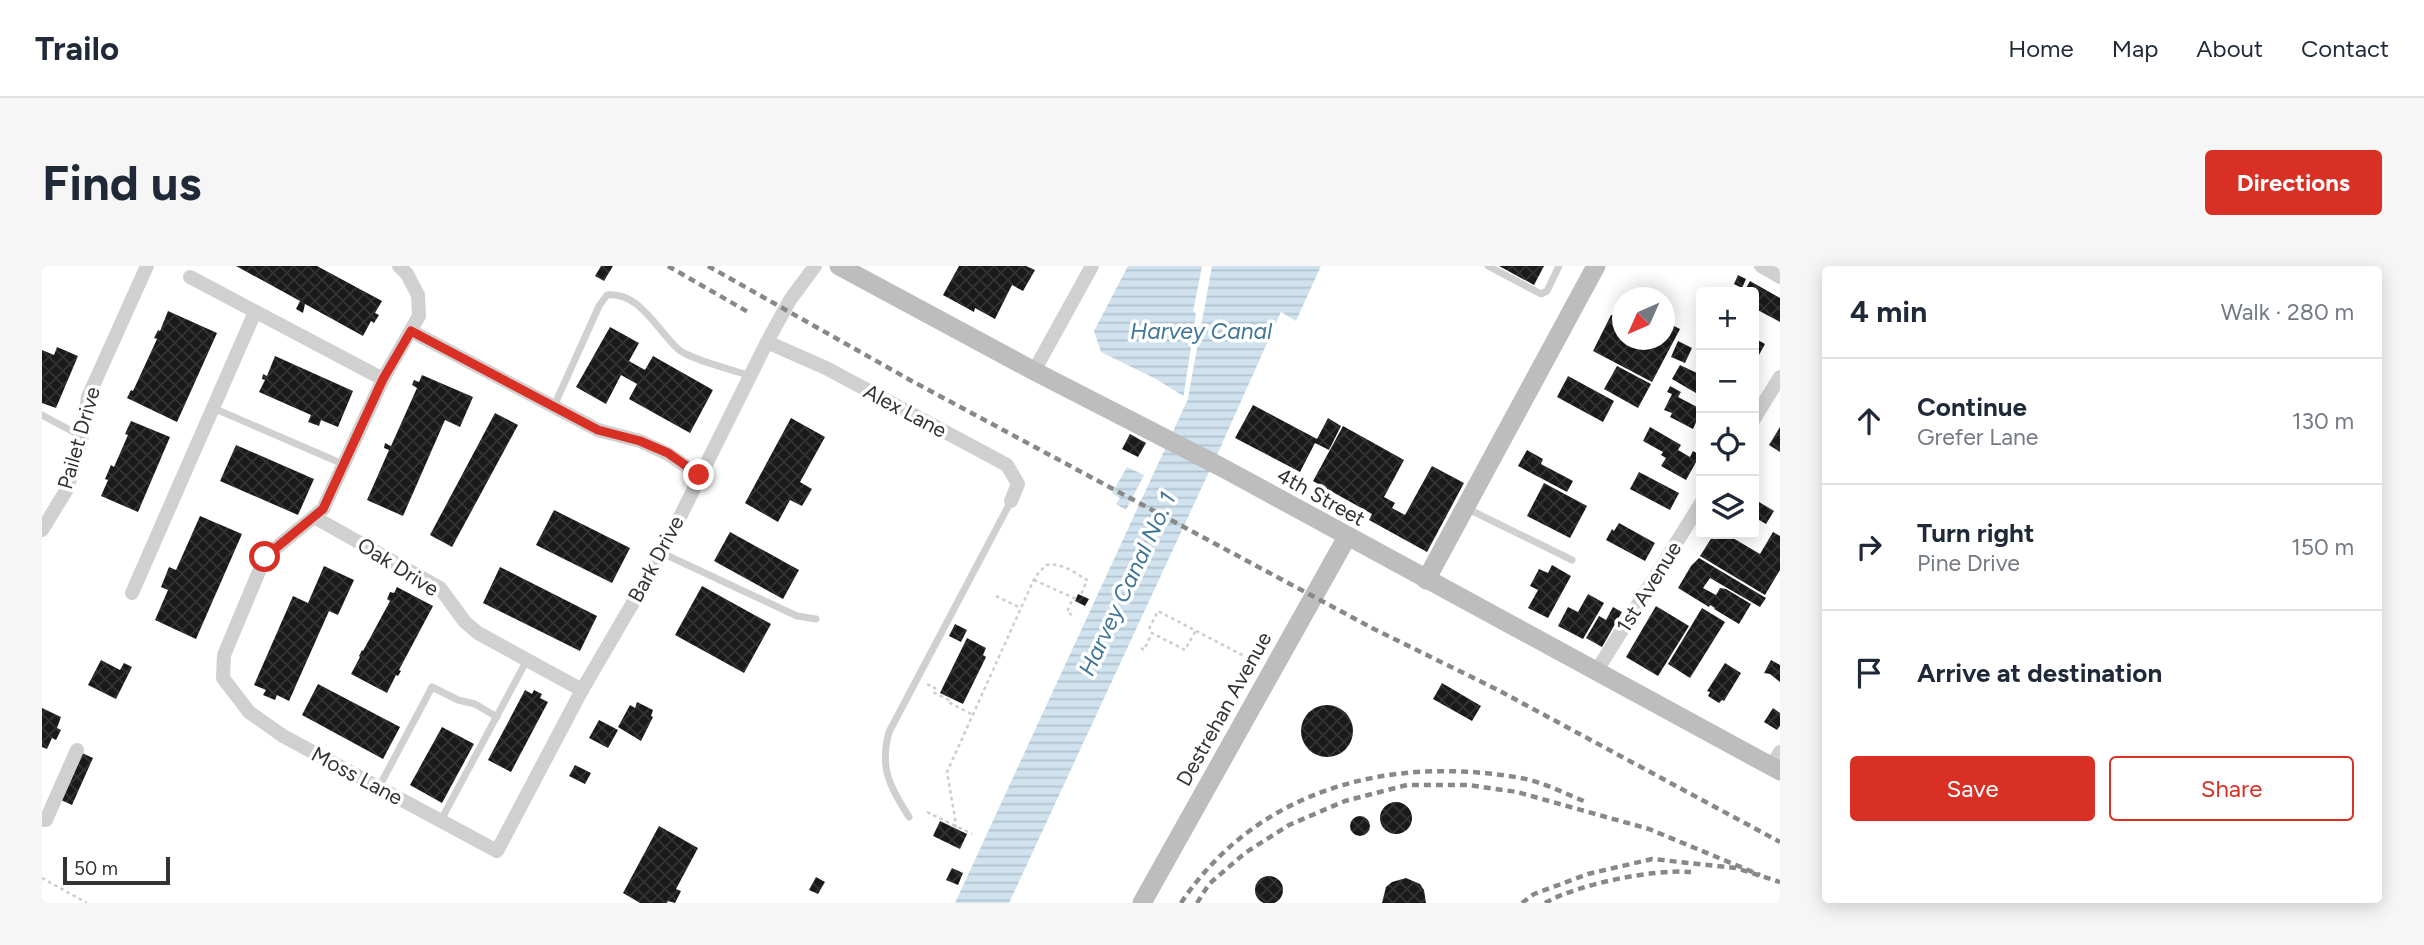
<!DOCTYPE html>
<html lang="en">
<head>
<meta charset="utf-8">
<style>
	body { margin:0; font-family:Figtree,sans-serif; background:#f6f6f7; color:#1f2937 }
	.controls { position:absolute; right:21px; top:21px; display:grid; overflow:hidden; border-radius:7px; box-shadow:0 4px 18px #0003 }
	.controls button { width:63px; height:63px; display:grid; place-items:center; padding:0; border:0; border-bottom:2px solid #e0e1e3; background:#fff; color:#1f2937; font:35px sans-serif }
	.compass { position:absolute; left:1570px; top:21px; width:63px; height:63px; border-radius:50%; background:#fff; box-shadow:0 4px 18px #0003; rotate:225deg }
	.scale { position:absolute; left:21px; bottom:18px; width:107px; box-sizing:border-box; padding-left:7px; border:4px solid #333; border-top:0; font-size:19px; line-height:24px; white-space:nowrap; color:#333; -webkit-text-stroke:5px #fff; paint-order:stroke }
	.stop { position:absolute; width:21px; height:21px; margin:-16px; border:5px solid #d93025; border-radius:50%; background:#fff }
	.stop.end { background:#d93025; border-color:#fff; box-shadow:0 2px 7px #0008 }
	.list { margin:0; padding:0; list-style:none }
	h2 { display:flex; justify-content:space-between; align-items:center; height:91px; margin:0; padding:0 28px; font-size:30px }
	h2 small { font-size:23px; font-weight:400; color:#747a83 }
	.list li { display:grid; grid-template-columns:46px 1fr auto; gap:21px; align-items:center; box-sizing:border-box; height:126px; padding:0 28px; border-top:2px solid #e0e1e3 }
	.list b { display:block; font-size:26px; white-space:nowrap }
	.list p { margin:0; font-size:23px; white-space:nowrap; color:#747a83 }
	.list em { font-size:23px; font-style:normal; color:#747a83 }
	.actions { display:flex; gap:14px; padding:21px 28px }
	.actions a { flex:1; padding:16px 0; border:2px solid #d93025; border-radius:7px; text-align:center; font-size:24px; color:#d93025 }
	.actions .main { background:#d93025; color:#fff }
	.icon { flex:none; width:38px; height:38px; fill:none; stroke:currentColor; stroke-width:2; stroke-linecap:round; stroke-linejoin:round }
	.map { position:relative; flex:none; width:1738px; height:637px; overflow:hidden; border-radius:7px }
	header { display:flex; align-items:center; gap:42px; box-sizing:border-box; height:98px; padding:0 35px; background:#fff; border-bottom:2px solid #e0e1e3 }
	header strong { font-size:33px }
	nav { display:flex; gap:38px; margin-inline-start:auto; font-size:24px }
	.intro { display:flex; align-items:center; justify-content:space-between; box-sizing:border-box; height:168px; padding:0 42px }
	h1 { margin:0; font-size:49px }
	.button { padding:18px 32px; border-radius:7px; background:#d93025; color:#fff; font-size:24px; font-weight:700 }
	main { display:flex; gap:42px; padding:0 42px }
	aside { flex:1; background:#fff; border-radius:7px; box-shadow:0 4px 18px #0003 }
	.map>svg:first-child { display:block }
</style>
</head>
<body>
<header>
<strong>Trailo</strong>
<nav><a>Home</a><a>Map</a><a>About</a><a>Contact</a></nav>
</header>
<div class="intro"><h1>Find us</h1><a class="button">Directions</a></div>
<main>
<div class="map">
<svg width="1738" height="637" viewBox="0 0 1738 637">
	<defs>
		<pattern id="water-rules" width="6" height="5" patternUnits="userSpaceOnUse" patternTransform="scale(1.75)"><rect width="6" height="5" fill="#cfe2ee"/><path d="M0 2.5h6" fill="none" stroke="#b2c2cd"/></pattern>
		<pattern id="building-cross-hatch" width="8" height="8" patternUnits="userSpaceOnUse" patternTransform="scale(1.75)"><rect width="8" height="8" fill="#1a1a1a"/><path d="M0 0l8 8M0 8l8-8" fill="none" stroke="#333"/></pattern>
	</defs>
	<rect width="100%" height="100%" fill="#fff"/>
	<g fill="url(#water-rules)">
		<polygon points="1086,0 1279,0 1254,55 1239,46 1179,180 967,637 913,637 1146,133 1114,113 1059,86 1052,65"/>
		<polygon points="1085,201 1102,209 1084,244 1074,238 1078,232 1070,227"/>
	</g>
	<polygon fill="#fff" points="1160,0 1170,0 1146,132 1092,248 1089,246 1141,134 1154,47 1151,46"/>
	<g fill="url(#building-cross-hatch)">
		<polygon points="194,0 275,0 340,35 333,47 337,49 332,57 329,55 321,70 263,38 261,47 254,43 258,35"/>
		<polygon points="559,0 571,0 562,15 553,10"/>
		<polygon points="917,0 984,0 993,4 981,25 970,19 953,53 933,42 932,46 901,29"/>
		<polygon points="1457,0 1502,0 1492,19"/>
		<polygon points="1696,9 1704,13 1700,22 1692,18"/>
		<polygon points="1708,15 1738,32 1738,56 1712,42 1712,26 1702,26"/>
		<polygon points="1580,36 1580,74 1622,74 1622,55 1638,63 1610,116 1551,85 1569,49 1573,50"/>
		<polygon points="126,45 175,67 135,156 85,132 89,124 91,125 115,73 112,72 116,64 118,65"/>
		<polygon points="568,61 597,77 587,95 603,104 611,90 671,124 648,167 587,133 595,118 579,109 564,138 534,121"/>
		<polygon points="1712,72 1723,78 1712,98"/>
		<polygon points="1636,75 1650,82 1643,97 1629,91"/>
		<polygon points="15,81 36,90 14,142 0,137 0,84 12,89"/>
		<polygon points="233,90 311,125 296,161 279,154 277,160 266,156 269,149 217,126 223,114 220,113 221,108 225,110"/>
		<polygon points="1638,99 1659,109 1659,130 1630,113"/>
		<polygon points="1575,100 1609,118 1596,142 1562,123"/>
		<polygon points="380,109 431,131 418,161 403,154 361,250 325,234 347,184 342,182 343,177 349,180 375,122 370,119 372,114 377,116"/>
		<polygon points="1526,110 1572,135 1561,156 1515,131"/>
		<polygon points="1628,120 1639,126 1636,131 1659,143 1659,156 1655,154 1651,163 1628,151 1630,147 1622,144 1630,128 1625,126"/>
		<polygon points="1211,139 1275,173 1286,152 1299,160 1287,184 1273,177 1258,206 1193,172"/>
		<polygon points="453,147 476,159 410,281 388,269"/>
		<polygon points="749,152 783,171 758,216 770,223 760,240 748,234 736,256 703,237"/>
		<polygon points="89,155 128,171 96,246 59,230 66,214 63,213 69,199 72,201 86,169 83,168"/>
		<polygon points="1301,160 1362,194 1342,231 1353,237 1350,242 1363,249 1390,200 1422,217 1385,286 1327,254 1330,248 1271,215"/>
		<polygon points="1608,161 1639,179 1636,184 1648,191 1651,185 1658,189 1644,214 1619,200 1624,192 1619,189 1621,186 1601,175"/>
		<polygon points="1738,161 1738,186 1727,179"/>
		<polygon points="1088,168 1104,177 1096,191 1080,183"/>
		<polygon points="194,179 272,213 256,249 178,215"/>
		<polygon points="1485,184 1501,193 1499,198 1531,215 1525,226 1476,200"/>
		<polygon points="1597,206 1637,227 1628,244 1588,223"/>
		<polygon points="1502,217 1545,240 1528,272 1485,250"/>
		<polygon points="1712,233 1732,245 1724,258 1712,251"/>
		<polygon points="512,244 588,282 570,317 494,279"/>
		<polygon points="158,250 200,268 154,373 113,354 126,324 119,321 127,301 134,304"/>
		<polygon points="1577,257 1613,277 1603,295 1564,274 1570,263 1572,265"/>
		<polygon points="688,266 757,304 741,333 672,295"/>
		<polygon points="1731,266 1738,270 1738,304 1723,329 1658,290 1672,268 1684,268 1718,288"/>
		<polygon points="1657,292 1724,332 1718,341 1668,312 1661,322 1674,329 1678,322 1684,323 1709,338 1697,358 1672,343 1673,342 1668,339 1667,341 1636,322 1649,300"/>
		<polygon points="1510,299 1529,310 1506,352 1486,342 1496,324 1488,320 1497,303 1506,307"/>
		<polygon points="282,300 312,314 296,349 287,345 247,435 235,429 233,434 221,429 224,424 212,419 251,330 266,337"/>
		<polygon points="458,301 555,350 538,385 441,337"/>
		<polygon points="660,320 729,358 702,407 633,369"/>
		<polygon points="355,321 391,340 357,404 359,405 356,410 354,409 345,427 309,408 318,391 317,390 320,384 321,385 348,335 345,333 348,326 352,327"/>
		<polygon points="1036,328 1047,333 1043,340 1033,335"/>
		<polygon points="1546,328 1562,337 1541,373 1516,360 1526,341 1536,346"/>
		<polygon points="1614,340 1647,360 1616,410 1584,391"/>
		<polygon points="1571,341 1580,346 1560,381 1544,372 1557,350 1564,354"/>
		<polygon points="1660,342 1683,356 1648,412 1626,398"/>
		<polygon points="913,358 925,364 919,376 907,370"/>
		<polygon points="925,372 944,382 941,389 944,391 921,438 898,427"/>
		<polygon points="59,394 78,404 82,397 90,401 74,433 46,419"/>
		<polygon points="1729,394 1738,399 1738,416 1728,408 1722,407"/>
		<polygon points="1683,397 1699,407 1682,435 1680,434 1677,437 1666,430 1668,426 1665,425"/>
		<polygon points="1400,417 1439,440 1430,455 1391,433"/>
		<polygon points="276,418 358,461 341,493 260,449"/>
		<polygon points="483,424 490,428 492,424 500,428 498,432 506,436 469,506 446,494"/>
		<polygon points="595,436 611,444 609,450 611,451 599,475 576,461 588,439 593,442"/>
		<circle cx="1285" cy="465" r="26"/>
		<polygon points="0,442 19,451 15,462 19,464 14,474 10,472 5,483 0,481"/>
		<polygon points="1731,442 1738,447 1738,460 1735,464 1722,456"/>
		<polygon points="557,454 576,464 566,482 547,472"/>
		<polygon points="400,461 432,478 400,537 368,519"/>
		<polygon points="40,487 51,492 30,539 19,534"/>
		<polygon points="533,499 549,507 543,518 527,510"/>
		<circle cx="1354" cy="552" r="16"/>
		<circle cx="1318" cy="560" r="10"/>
		<polygon points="898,555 925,568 918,583 891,570"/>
		<polygon points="617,560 656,582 634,623 639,625 633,637 626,635 625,637 598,637 581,627"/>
		<polygon points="910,602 921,607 916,619 904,614"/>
		<circle cx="1227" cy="624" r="14"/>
		<polygon points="774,611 783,616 776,628 767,624"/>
		<polygon points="1364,612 1378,618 1382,624 1384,637 1340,637 1344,621 1350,616"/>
	</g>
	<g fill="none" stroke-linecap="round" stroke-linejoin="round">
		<g stroke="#cdcdcd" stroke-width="2.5" stroke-dasharray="3.5 3.5" stroke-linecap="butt">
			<polyline points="992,314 1034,333"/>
			<polyline points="954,330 979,342"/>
			<polyline points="1030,349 1025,346 1031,332"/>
			<polyline points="1107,363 1116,345 1206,392 1210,384"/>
			<polyline points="1099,382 1102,384 1110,367 1143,384 1154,364"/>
			<polyline points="885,418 893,422 891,426 907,434 906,436 931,449"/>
			<polyline points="885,546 930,568"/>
			<path d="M913 562 914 558 905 506 993 311 1004 299C1019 296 1033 307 1045 314L1039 329"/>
			<polyline points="0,612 45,637"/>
		</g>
		<g stroke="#d0d0d0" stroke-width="7">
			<polyline points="1446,0 1499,28 1505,25 1517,0"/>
			<path d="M512 140 557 40 565 29C598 26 614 63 636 83 646 93 692 104 708 110"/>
			<polyline points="171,142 301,198"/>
			<polyline points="0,149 39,170"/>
			<polyline points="1424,242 1530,294"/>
			<polyline points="620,287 755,350 774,353"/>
			<polyline points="337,521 390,421 416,434 433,438 455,451"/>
			<path d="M867 551C848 520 837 503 847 466L969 235"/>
			<polyline points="399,554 485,394"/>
		</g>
		<g stroke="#d0d0d0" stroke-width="14">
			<polyline points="357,0 365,8 376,29 377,50 341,113 281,243 223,291 182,389 181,412 207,446 241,470 455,585 540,424 620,287 725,76 748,34 773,0"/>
			<polyline points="1719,0 1738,11"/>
			<polyline points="148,11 341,113"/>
			<polyline points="369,65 556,164 598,175 626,188 657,209"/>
			<polyline points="725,76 784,102 965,199 976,218 969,235"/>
			<polyline points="992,105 1050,0"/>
			<polyline points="1712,153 1738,111"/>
			<polyline points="272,251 398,322 423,356 436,367 540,424"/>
			<polyline points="0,264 25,223 40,170 46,131 105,0"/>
			<polyline points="90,327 213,46"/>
			<polyline points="1554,406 1659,237"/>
			<polyline points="1730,500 1738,486"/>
			<polyline points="0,554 4,554 35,484"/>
		</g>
		<g stroke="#bdbdbd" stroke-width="19">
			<polyline points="797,0 992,105 1181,202 1738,505"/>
			<polyline points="1384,314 1554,0"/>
			<polyline points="1100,637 1305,271"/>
		</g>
		<g stroke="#888" stroke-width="4.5" stroke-dasharray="7 5" stroke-linecap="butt">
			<polyline points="626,0 706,46"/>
			<polyline points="666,0 868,114 1332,363 1456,424 1738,576"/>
			<path d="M1139 637C1216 522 1349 489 1479 512 1501 516 1524 528 1544 536"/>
			<polyline points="1155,637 1167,618 1203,587 1247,559 1303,535 1365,519 1426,519 1475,526 1607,563 1718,609"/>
			<polyline points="1480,637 1492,628 1546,608 1610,593 1694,602 1738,616"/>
			<path d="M1503 637C1536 618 1611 603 1649 606"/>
		</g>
	</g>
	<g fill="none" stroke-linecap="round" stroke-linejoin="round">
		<polyline stroke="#d93025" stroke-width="9" points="223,291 281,243 341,113 369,65 556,164 598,175 626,187 657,209"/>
	</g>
	<g text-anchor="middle" stroke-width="7" stroke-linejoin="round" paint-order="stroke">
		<g font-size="21" fill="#333" stroke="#fff">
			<text transform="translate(863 145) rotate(28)" y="7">Alex Lane</text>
			<text transform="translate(37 172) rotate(-74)" y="7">Pailet Drive</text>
			<text transform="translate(1279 231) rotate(29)" y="7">4th Street</text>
			<text transform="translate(614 293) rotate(-62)" y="7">Bark Drive</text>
			<text transform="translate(356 301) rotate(32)" y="7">Oak Drive</text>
			<text transform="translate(1607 321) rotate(-58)" y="7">1st Avenue</text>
			<text transform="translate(1182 443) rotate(-61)" y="7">Destrehan Avenue</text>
			<text transform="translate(315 510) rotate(28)" y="7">Moss Lane</text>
		</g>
		<g font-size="23" font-style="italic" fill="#3f7597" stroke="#fff">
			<text x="1159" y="73">Harvey Canal</text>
			<text transform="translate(1085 318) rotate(-65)" y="8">Harvey Canal No. 1</text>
		</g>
	</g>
</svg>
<div class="controls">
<button>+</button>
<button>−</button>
<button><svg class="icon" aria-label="locate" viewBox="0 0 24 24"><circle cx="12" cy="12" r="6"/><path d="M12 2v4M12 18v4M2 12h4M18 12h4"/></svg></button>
<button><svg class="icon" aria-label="layers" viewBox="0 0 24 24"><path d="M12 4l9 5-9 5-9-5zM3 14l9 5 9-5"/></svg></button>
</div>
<svg class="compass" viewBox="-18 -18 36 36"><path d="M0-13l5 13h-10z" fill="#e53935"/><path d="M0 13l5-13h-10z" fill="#747a83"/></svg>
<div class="scale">50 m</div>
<div class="stop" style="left:223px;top:291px"></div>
<div class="stop end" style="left:657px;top:209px"></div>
</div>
<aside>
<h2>4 min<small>Walk · 280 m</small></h2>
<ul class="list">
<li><svg class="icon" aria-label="ahead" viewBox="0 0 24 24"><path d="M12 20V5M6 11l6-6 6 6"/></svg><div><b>Continue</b><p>Grefer Lane</p></div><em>130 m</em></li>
<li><svg class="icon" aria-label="right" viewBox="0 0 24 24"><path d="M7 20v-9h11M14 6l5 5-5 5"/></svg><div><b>Turn right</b><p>Pine Drive</p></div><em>150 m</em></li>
<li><svg class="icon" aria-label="arrive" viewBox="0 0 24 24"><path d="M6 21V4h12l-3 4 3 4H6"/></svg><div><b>Arrive at destination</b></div></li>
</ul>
<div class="actions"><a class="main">Save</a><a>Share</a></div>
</aside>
</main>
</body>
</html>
